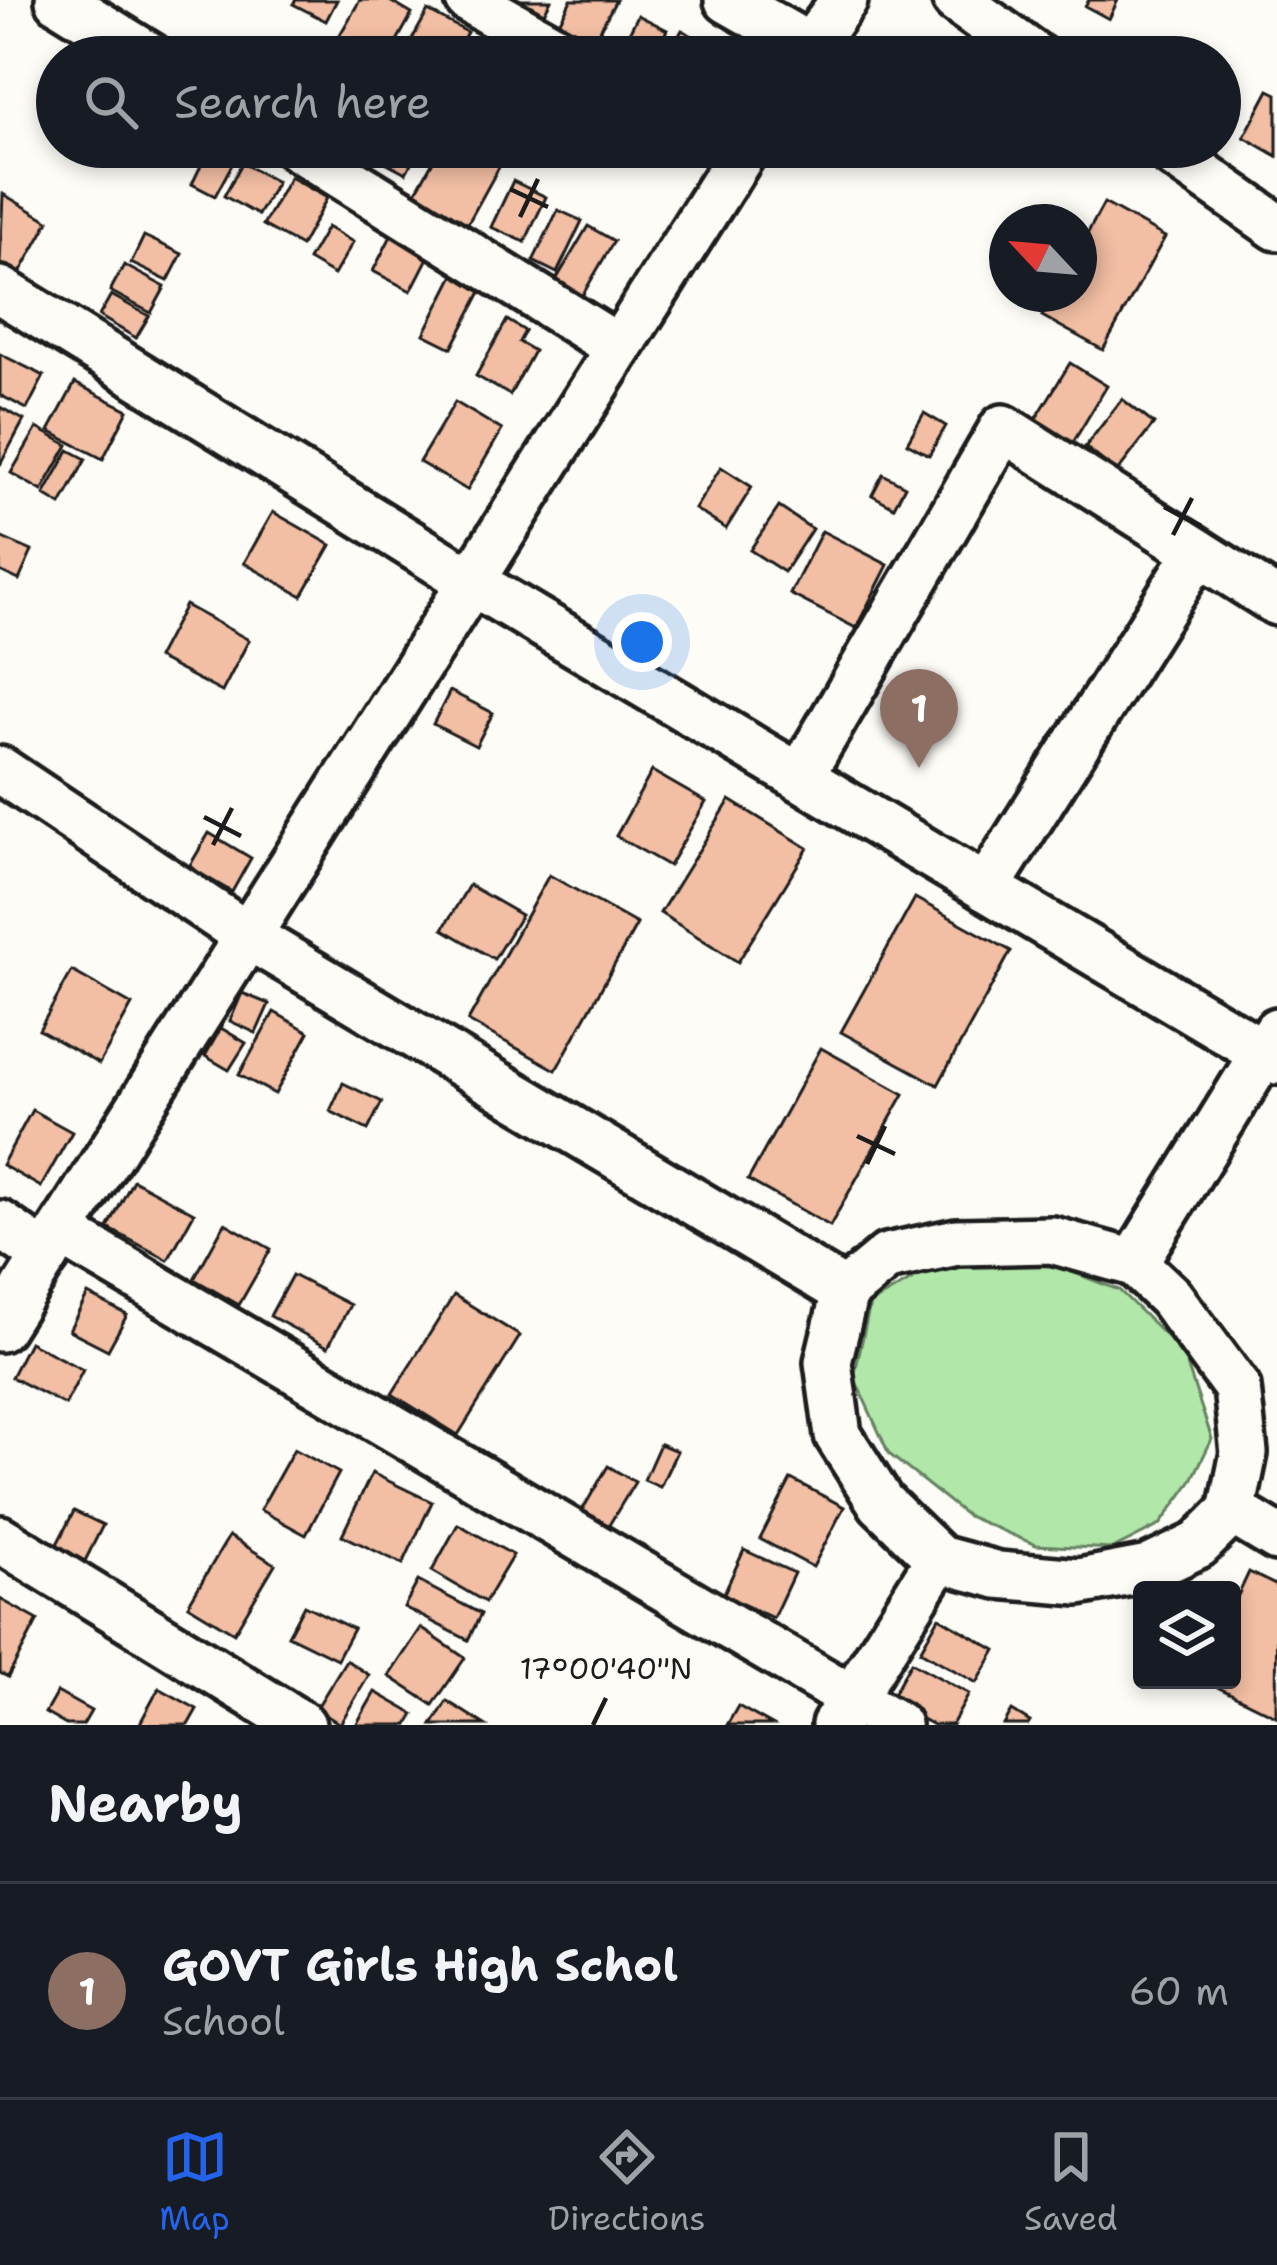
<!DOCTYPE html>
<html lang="en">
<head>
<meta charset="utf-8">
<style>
	body { margin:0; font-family:"Shantell Sans",sans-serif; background:#20242c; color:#f1f3f6 }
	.controls { position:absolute; right:36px; bottom:36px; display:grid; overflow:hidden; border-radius:12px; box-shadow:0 6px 18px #0003 }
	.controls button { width:108px; height:108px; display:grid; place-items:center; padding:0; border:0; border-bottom:3px solid #363941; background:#171b24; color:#f1f3f6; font:60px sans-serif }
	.compass { position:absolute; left:989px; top:204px; width:108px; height:108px; border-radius:50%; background:#171b24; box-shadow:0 6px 18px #0003; rotate:296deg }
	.you { position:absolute; left:642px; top:642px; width:42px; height:42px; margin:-30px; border:9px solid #fff; border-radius:50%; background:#1a73e8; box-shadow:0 0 0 18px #1a73e833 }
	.badge { display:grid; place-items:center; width:78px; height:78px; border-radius:50%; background:#2563eb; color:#fff; font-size:39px; font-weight:700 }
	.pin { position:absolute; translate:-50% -99px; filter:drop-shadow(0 3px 6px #0008) }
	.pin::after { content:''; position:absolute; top:63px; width:42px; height:36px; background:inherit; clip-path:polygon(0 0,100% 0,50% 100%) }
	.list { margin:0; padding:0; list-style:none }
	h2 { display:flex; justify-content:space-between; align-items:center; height:156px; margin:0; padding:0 48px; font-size:51px }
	h2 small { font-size:39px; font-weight:400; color:#9ea1a6 }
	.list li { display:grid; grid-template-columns:78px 1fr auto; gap:36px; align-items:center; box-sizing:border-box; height:216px; padding:0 48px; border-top:3px solid #363941 }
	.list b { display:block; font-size:45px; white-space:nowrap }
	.list p { margin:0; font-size:39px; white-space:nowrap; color:#9ea1a6 }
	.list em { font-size:39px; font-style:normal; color:#9ea1a6 }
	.icon { flex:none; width:66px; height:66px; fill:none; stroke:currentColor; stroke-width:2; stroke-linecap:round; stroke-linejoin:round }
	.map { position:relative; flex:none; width:1277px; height:1725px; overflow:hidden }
	.search { position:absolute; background:#171b24; box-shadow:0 6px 18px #0003; left:36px; right:36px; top:36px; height:132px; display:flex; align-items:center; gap:30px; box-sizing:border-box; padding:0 42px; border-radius:66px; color:#9ea1a6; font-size:45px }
	.sheet { height:372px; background:#171b24 }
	nav { display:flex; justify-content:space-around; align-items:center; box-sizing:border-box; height:168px; border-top:3px solid #363941; background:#171b24; font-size:33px; color:#9ea1a6 }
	nav a { display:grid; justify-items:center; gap:6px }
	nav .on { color:#2563eb }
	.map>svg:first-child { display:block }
</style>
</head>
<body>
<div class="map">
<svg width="1277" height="1725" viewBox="0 0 1277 1725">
	<rect width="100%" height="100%" fill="#fdfcf7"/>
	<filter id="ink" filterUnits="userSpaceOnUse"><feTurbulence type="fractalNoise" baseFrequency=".00833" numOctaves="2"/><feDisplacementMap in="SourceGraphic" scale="24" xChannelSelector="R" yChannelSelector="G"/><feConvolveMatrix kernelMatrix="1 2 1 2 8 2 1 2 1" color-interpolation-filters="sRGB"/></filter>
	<g filter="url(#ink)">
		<polygon fill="#b1e7a9" stroke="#668262" stroke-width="3" points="992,1260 1059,1267 1119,1290 1183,1353 1212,1439 1191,1482 1160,1525 1113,1549 1036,1545 967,1516 889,1454 854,1377 870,1304 924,1273"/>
		<g fill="#f2bea4" stroke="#1c1c1c" stroke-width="3">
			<polygon points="296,0 337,0 326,21 293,4"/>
			<polygon points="360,0 388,0 412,14 388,57 355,57 334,45"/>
			<polygon points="512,0 551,0 542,17"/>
			<polygon points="571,0 616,0 593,43 558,25"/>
			<polygon points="1089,0 1118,0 1109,19 1085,6"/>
			<polygon points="428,11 467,32 453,57 402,57"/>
			<polygon points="638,15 667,30 653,57 617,57"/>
			<polygon points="682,30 723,53 720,57 667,57"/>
			<polygon points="1269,90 1277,94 1277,156 1244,137"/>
			<polygon points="210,147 235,159 215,196 192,184"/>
			<polygon points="367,147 420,147 406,173 365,151"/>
			<polygon points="441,147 509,149 467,225 414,195"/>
			<polygon points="532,147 573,147 563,165"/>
			<polygon points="242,163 277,182 258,215 224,196"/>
			<polygon points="290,177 327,198 301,246 263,225"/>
			<polygon points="513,181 546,197 525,242 491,227"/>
			<polygon points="3,194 49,221 19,275 0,264"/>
			<polygon points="1104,203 1165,237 1103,350 1042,316 1054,294 1079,294 1079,249"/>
			<polygon points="558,210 582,221 557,273 533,261"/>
			<polygon points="588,226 614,241 582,296 556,280"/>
			<polygon points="327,227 353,242 334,275 308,260"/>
			<polygon points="144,236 182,254 168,281 131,263"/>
			<polygon points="391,236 429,256 411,291 373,271"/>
			<polygon points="124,265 165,287 151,313 110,291"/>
			<polygon points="457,269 485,284 452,348 424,334"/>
			<polygon points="111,295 149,316 136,338 99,316"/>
			<polygon points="507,320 525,331 519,342 534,351 510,395 476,376"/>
			<polygon points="0,354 44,376 27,409 0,395"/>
			<polygon points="1070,363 1107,386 1071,446 1034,422"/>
			<polygon points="75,383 128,410 103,459 49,431"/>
			<polygon points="1122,399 1154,424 1117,472 1085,447"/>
			<polygon points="455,402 502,430 467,490 419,462"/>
			<polygon points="0,407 24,420 0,465"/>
			<polygon points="924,413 946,426 929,455 907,443"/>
			<polygon points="37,428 68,445 42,491 11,473"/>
			<polygon points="69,450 86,459 61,505 44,495"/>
			<polygon points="721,467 752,487 726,529 695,509"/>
			<polygon points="883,474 905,486 894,507 872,495"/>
			<polygon points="779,507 812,529 784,572 750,550"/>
			<polygon points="273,512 331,545 302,596 244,563"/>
			<polygon points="822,531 888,565 856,628 790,594"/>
			<polygon points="0,537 32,551 19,580 0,571"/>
			<polygon points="185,605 249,640 222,692 157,658"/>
			<polygon points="450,691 493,713 476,746 433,724"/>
			<polygon points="652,771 706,802 669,866 616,836"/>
			<polygon points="730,800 808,848 738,962 660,913"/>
			<polygon points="209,833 251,858 232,892 189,867"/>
			<polygon points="549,875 637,924 556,1070 468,1021"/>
			<polygon points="469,885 521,915 494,959 443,929"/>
			<polygon points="915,898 1011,951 938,1085 841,1032"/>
			<polygon points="72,971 132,1005 99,1064 39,1030"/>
			<polygon points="242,993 269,1004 256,1033 230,1021"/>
			<polygon points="274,1012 309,1032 275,1094 239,1075"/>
			<polygon points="221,1028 246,1043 229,1070 205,1056"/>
			<polygon points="821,1048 904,1094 830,1226 748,1180"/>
			<polygon points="343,1083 382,1102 368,1130 330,1111"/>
			<polygon points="32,1110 72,1132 41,1187 2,1165"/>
			<polygon points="133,1180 194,1213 168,1260 108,1228"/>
			<polygon points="225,1223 271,1249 239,1305 194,1279"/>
			<polygon points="292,1275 350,1305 328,1347 270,1316"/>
			<polygon points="88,1294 127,1315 108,1350 69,1330"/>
			<polygon points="454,1295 520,1336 458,1435 392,1394"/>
			<polygon points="29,1342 83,1370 65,1405 11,1377"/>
			<polygon points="660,1444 677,1451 660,1487 644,1480"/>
			<polygon points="294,1449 339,1473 306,1535 260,1510"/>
			<polygon points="608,1466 635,1482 606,1530 580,1514"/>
			<polygon points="372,1473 432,1502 403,1564 342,1535"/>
			<polygon points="791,1479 844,1507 813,1567 760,1539"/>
			<polygon points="74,1511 103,1525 85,1561 56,1546"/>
			<polygon points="458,1524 513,1555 485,1602 432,1571"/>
			<polygon points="229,1536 275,1564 234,1633 188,1605"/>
			<polygon points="744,1550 794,1573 773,1618 723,1595"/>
			<polygon points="1249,1572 1277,1586 1276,1716 1203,1680 1232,1680 1232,1608"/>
			<polygon points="418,1581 481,1614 468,1640 404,1607"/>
			<polygon points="0,1599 38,1620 8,1677 0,1673"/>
			<polygon points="304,1605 353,1629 337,1659 288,1635"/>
			<polygon points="939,1617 996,1650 977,1683 920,1651"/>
			<polygon points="421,1628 465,1658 433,1705 389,1676"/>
			<polygon points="346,1660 369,1675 340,1724 316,1709"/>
			<polygon points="911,1662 969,1694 952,1725 933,1725 889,1701"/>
			<polygon points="159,1688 197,1709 188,1725 139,1725"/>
			<polygon points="57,1692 91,1711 83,1725 66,1725 45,1713"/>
			<polygon points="375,1692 414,1714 408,1725 356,1725"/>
			<polygon points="447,1701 485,1725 432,1725"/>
			<polygon points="738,1706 772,1725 727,1725"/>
			<polygon points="1012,1711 1030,1722 1028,1725 1004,1725"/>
		</g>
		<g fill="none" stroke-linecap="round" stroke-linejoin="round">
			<g stroke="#1c1c1c" stroke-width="54">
				<g id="minor">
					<polyline points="59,0 151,57"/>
					<polyline points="469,0 570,57"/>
					<polyline points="728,0 810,47"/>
					<polyline points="956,0 1036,57"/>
					<polyline points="803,57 844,0"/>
					<polyline points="296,147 619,348"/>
					<polyline points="1163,147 1277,227"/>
					<polyline points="0,290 472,582 1277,1061"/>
					<polyline points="0,770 248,936 845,1292"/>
					<polyline points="800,777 1003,428 1277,602"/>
					<polyline points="986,888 1198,552"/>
					<polyline points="0,1224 46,1256"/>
					<polyline points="61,1232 897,1725"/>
					<polygon points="1052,1240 1134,1263 1170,1297 1237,1388 1244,1453 1232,1511 1198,1545 1148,1569 1079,1582 998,1575 939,1559 881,1503 838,1435 828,1362 845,1292 887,1257 957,1242"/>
					<polyline points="1134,1263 1277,1031"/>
					<polyline points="0,1328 746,147"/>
					<polyline points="1232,1511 1277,1538"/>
					<polyline points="0,1539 302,1725"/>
					<polyline points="835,1725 939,1559"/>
				</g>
			</g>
			<use href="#minor" stroke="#fdfcf7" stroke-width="45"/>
		</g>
	</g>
	<path fill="none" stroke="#1c1c1c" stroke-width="4.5" d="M510 189 548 207M520 217 538 179M1164 507 1201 526M1173 535 1192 498M204 817 241 836M213 845 232 808M857 1136 895 1154M867 1164 885 1126M593 1725 606 1698"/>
	<g font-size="30" text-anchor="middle" fill="#1c1c1c" stroke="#fdfcf7" stroke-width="9" stroke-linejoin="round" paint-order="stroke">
		<text x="606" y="1679">17°00'40"N</text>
	</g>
</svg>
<div class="controls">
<button><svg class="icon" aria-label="layers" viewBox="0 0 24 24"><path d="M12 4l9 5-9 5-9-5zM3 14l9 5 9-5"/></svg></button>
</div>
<svg class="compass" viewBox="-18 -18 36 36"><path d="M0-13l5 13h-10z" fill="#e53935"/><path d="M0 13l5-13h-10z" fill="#9ea1a6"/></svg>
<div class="you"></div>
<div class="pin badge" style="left:919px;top:768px;background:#8d6e63">1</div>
<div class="search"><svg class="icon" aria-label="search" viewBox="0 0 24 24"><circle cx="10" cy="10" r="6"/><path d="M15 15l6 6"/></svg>Search here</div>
</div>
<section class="sheet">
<h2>Nearby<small></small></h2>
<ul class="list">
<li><span class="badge" style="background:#8d6e63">1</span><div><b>GOVT Girls High Schol</b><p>School</p></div><em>60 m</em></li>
</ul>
</section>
<nav>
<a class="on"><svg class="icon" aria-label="map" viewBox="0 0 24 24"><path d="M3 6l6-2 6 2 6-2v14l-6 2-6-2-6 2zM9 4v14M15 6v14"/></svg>Map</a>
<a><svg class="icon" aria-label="directions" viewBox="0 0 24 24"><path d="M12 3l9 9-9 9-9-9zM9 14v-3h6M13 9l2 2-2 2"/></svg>Directions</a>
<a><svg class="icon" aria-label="saved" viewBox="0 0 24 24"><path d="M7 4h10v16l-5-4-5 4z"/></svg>Saved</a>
</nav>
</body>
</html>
